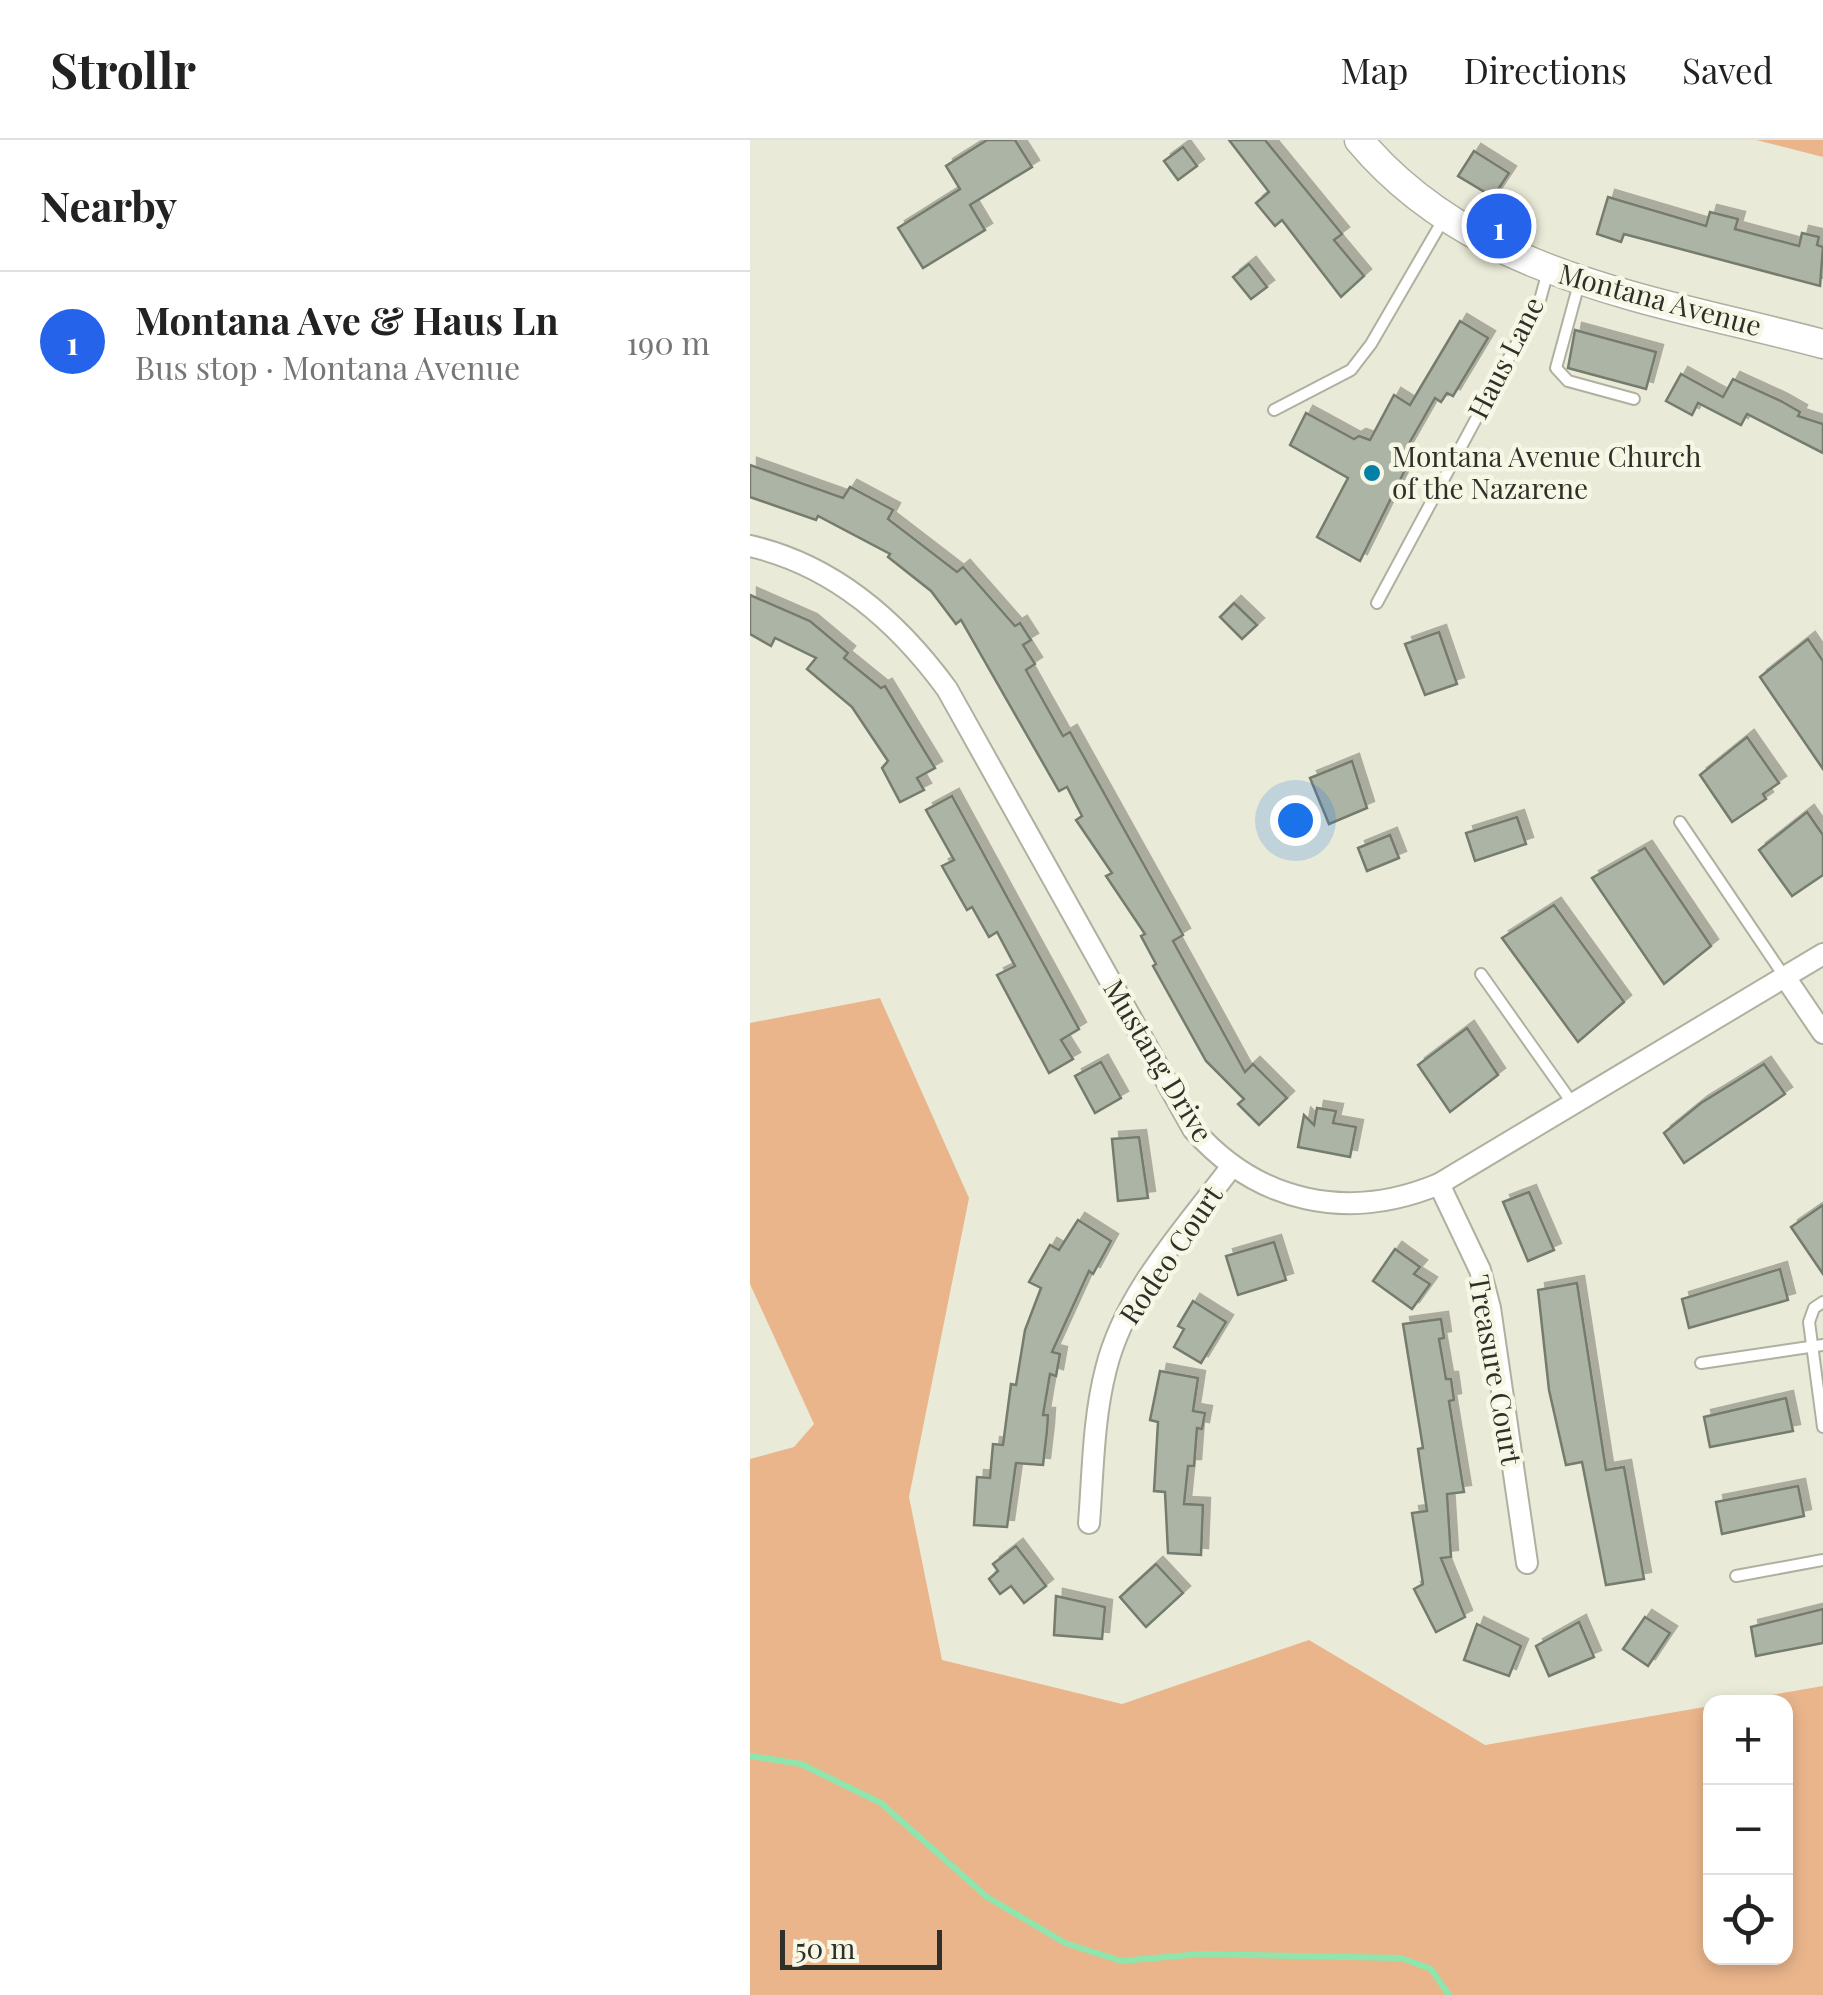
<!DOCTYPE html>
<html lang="en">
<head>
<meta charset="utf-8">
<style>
	body { margin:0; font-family:"Playfair Display",serif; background:#f2f2f2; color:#222 }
	.controls { position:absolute; right:30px; bottom:30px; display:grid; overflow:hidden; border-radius:20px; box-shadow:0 5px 15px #0003 }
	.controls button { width:90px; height:90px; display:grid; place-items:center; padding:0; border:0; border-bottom:2px solid #e0e0e0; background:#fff; color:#222; font:50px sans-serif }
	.scale { position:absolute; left:30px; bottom:25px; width:162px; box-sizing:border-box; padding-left:10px; border:5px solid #30302a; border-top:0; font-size:28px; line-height:35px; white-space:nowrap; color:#30302a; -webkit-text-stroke:8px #f7f7e6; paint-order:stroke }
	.you { position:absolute; left:545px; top:680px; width:35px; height:35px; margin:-25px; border:8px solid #fff; border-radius:50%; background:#1a73e8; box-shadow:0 0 0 15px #1a73e833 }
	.badge { display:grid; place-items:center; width:65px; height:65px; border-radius:50%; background:#2563eb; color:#fff; font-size:32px; font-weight:700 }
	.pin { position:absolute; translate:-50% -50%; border:5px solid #fff; box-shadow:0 2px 10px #0006 }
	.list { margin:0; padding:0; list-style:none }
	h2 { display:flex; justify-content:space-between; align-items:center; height:130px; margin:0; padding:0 40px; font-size:42px }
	h2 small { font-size:32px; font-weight:400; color:#767676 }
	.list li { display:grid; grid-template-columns:65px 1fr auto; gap:30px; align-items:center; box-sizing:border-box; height:140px; padding:0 40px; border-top:2px solid #e0e0e0 }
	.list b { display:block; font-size:38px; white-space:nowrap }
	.list p { margin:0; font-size:32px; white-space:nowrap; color:#767676 }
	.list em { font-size:32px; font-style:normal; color:#767676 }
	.icon { flex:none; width:55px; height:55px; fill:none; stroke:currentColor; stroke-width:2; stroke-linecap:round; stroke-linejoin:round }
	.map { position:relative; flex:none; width:1073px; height:1855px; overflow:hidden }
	header { display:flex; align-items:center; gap:60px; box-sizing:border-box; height:140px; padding:0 50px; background:#fff; border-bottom:2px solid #e0e0e0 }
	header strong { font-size:48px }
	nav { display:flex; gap:55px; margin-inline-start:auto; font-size:35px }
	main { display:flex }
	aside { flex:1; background:#fff }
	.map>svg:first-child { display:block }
</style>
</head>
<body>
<header>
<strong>Strollr</strong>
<nav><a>Map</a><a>Directions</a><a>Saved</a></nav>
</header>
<main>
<aside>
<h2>Nearby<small></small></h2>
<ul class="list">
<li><span class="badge">1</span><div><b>Montana Ave &amp; Haus Ln</b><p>Bus stop · Montana Avenue</p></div><em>190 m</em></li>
</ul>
</aside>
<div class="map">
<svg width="1073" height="1855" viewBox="0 0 1073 1855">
	<defs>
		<filter id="shadow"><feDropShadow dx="7" dy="-7" stdDeviation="0" flood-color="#0004"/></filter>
	</defs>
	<rect width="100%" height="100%" fill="#eaead8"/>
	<g fill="#eab58b">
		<polygon points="1006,0 1073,0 1073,17"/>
		<polygon points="130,858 219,1058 159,1357 192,1520 372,1564 559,1500 735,1605 960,1566 961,1818 1036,1818 1036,1562 980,1562 1073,1546 1073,1855 0,1855 0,1319 44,1307 64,1284 0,1144 0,883"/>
	</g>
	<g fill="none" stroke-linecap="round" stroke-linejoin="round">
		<polyline stroke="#8fe5ae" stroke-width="6" points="0,1616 51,1624 131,1663 237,1757 315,1803 371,1821 451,1814 651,1818 681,1829 699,1855"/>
	</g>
	<g fill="#acb4a5" stroke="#747c6e" stroke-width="2.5" filter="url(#shadow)">
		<polygon points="237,0 265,0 282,27 220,65 235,90 173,128 148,88 210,49 196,26"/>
		<polygon points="479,0 515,0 592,94 584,100 614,136 591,157 532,80 525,86 506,63 519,52"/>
		<polygon points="433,7 447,26 428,40 414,21"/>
		<polygon points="724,11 759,33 743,57 708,36"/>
		<polygon points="858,57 956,86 960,72 988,79 985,89 1049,106 1052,93 1069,97 1067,105 1073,107 1070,146 874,94 871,102 847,94"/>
		<polygon points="499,124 517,147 501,159 483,137"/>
		<polygon points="710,181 738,198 703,256 697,253 691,262 685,258 648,323 656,328 610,421 567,397 598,338 540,305 556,273 604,299 609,296 620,300 644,255 660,265"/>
		<polygon points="825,190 906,212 896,249 818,228"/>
		<polygon points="931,234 973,257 983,239 1031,261 1050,272 1048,276 1073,284 1073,313 997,274 991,285 948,263 942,275 916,261"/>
		<polygon points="0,325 93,358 100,347 143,370 138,379 207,432 213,427 265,486 270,483 281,500 273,505 285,524 276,530 313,596 320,592 433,795 423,801 495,932 503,924 537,958 509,985 488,964 494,959 456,921 403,826 406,824 391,796 395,794 356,736 362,733 326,680 332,676 317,647 309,651 211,480 206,484 181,451 138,417 140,414 68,376 66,380 0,357"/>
		<polygon points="0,455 60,481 98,513 94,518 131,548 135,546 185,628 167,638 174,650 150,662 132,628 138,621 102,567 57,529 66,518 25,498 21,506 0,494"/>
		<polygon points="484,463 507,485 492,499 470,477"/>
		<polygon points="689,492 707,544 675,555 655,504"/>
		<polygon points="1058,499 1073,521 1073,629 1010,537"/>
		<polygon points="997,597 1029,643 1013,654 1016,659 982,682 950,635"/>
		<polygon points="602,621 617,668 579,684 560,638"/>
		<polygon points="202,656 329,889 311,900 323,919 299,933 247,835 265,826 247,792 239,797 222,767 217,770 192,726 204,720 176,670"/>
		<polygon points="1057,672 1073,695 1073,735 1042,756 1009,710"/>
		<polygon points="767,677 776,704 725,721 716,693"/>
		<polygon points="640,695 649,718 617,731 608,708"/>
		<polygon points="895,708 961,806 914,844 842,738"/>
		<polygon points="804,765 874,862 828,902 752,798"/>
		<polygon points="717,888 748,935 700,972 668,925"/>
		<polygon points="351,922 371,958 345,973 325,936"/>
		<polygon points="1014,924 1035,954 934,1023 914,993 951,963"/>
		<polygon points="567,968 586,971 583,983 606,987 600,1017 548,1007 554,975 564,985"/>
		<polygon points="389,997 398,1058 368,1061 362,999"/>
		<polygon points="779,1052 804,1110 778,1121 753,1062"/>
		<polygon points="1073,1065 1073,1134 1041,1087"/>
		<polygon points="328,1080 361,1101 343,1134 339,1131 302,1212 310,1214 306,1236 300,1234 293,1275 298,1275 297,1291 293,1325 266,1323 257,1387 224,1385 227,1337 240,1338 243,1304 253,1305 261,1244 266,1245 275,1190 291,1148 279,1142 300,1105 309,1110"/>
		<polygon points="524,1102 536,1140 488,1155 476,1116"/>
		<polygon points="645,1109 670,1127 664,1134 680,1144 662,1169 623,1141"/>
		<polygon points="1030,1129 1038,1160 939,1188 932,1159"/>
		<polygon points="827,1143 856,1330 874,1327 894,1439 856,1445 832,1322 816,1325 799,1250 788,1150"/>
		<polygon points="443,1161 476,1182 451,1223 424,1207 434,1189 428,1186"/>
		<polygon points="691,1179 694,1198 689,1199 696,1239 701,1239 704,1260 699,1261 714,1352 697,1354 701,1417 691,1418 715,1477 686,1492 664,1449 673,1444 662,1373 677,1371 668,1309 673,1308 653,1184"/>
		<polygon points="410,1231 448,1238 443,1271 455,1273 452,1289 447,1288 444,1326 438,1326 434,1364 453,1365 451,1415 418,1413 415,1352 404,1351 408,1282 400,1280"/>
		<polygon points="1036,1258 1043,1291 960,1307 954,1277"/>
		<polygon points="1048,1346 1054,1376 972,1394 966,1362"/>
		<polygon points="266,1406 296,1446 274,1463 261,1446 250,1454 239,1439 248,1431 243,1424"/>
		<polygon points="406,1424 433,1453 396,1487 370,1457"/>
		<polygon points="306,1456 355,1467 352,1499 304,1495"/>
		<polygon points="1073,1469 1073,1503 1006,1516 1001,1487"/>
		<polygon points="895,1477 920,1493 898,1526 873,1509"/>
		<polygon points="829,1482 844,1517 799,1536 786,1506"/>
		<polygon points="727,1484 771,1506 759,1536 714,1520"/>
	</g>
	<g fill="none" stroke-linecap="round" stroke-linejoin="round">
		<g stroke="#b0b0a0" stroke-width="14">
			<g id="lane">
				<polyline points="830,140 806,228 818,241 884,259"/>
				<polyline points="524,270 601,230 621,204 693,80"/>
				<polyline points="627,463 790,160 798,131"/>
				<polyline points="930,682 1036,839"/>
				<polyline points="731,834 823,964"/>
				<polyline points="1073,1162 1064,1168 1059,1182 1073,1287"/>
				<polyline points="951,1223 1073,1205"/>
				<polyline points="986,1436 1073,1420"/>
			</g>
		</g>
		<g stroke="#b0b0a0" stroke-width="24">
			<g id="street">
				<path d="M0 406C83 425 148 482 197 549L443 989C508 1063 598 1082 689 1044L1073 814"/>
				<polyline points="1037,840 1073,893"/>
				<polyline points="689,1044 730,1130 740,1168 777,1423"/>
				<path d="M339 1383C343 1333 343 1279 356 1229 375 1152 435 1089 482 1026"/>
			</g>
		</g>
		<g stroke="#b0b0a0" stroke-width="31">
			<path id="secondary" d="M609 0C724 138 908 160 1073 204"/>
		</g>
		<use href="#lane" stroke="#fff" stroke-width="10"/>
		<use href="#street" stroke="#fff" stroke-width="20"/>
		<use href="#secondary" stroke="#fff" stroke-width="28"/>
	</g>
	<circle fill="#0480a6" stroke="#f7f7e6" stroke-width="4" cx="622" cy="333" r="10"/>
	<g text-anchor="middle" stroke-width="9" stroke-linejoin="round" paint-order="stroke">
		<g font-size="28" fill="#30302a" stroke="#f7f7e6">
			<text transform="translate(910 160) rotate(15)" y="10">Montana Avenue</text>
			<text transform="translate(756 218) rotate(-63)" y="10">Haus Lane</text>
			<text transform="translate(408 921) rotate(59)" y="10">Mustang Drive</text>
			<text transform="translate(421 1115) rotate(-56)" y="10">Rodeo Court</text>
			<text transform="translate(745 1230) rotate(80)" y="10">Treasure Court</text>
		</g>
		<g font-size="28" fill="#30302a" stroke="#f7f7e6" text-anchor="start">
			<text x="642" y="327">Montana Avenue Church<tspan x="642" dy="32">of the Nazarene</tspan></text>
		</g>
	</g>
</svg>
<div class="controls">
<button>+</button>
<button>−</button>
<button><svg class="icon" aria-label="locate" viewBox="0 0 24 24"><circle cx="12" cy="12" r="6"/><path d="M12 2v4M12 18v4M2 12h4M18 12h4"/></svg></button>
</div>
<div class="scale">50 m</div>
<div class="you"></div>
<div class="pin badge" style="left:749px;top:86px">1</div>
</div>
</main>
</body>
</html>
